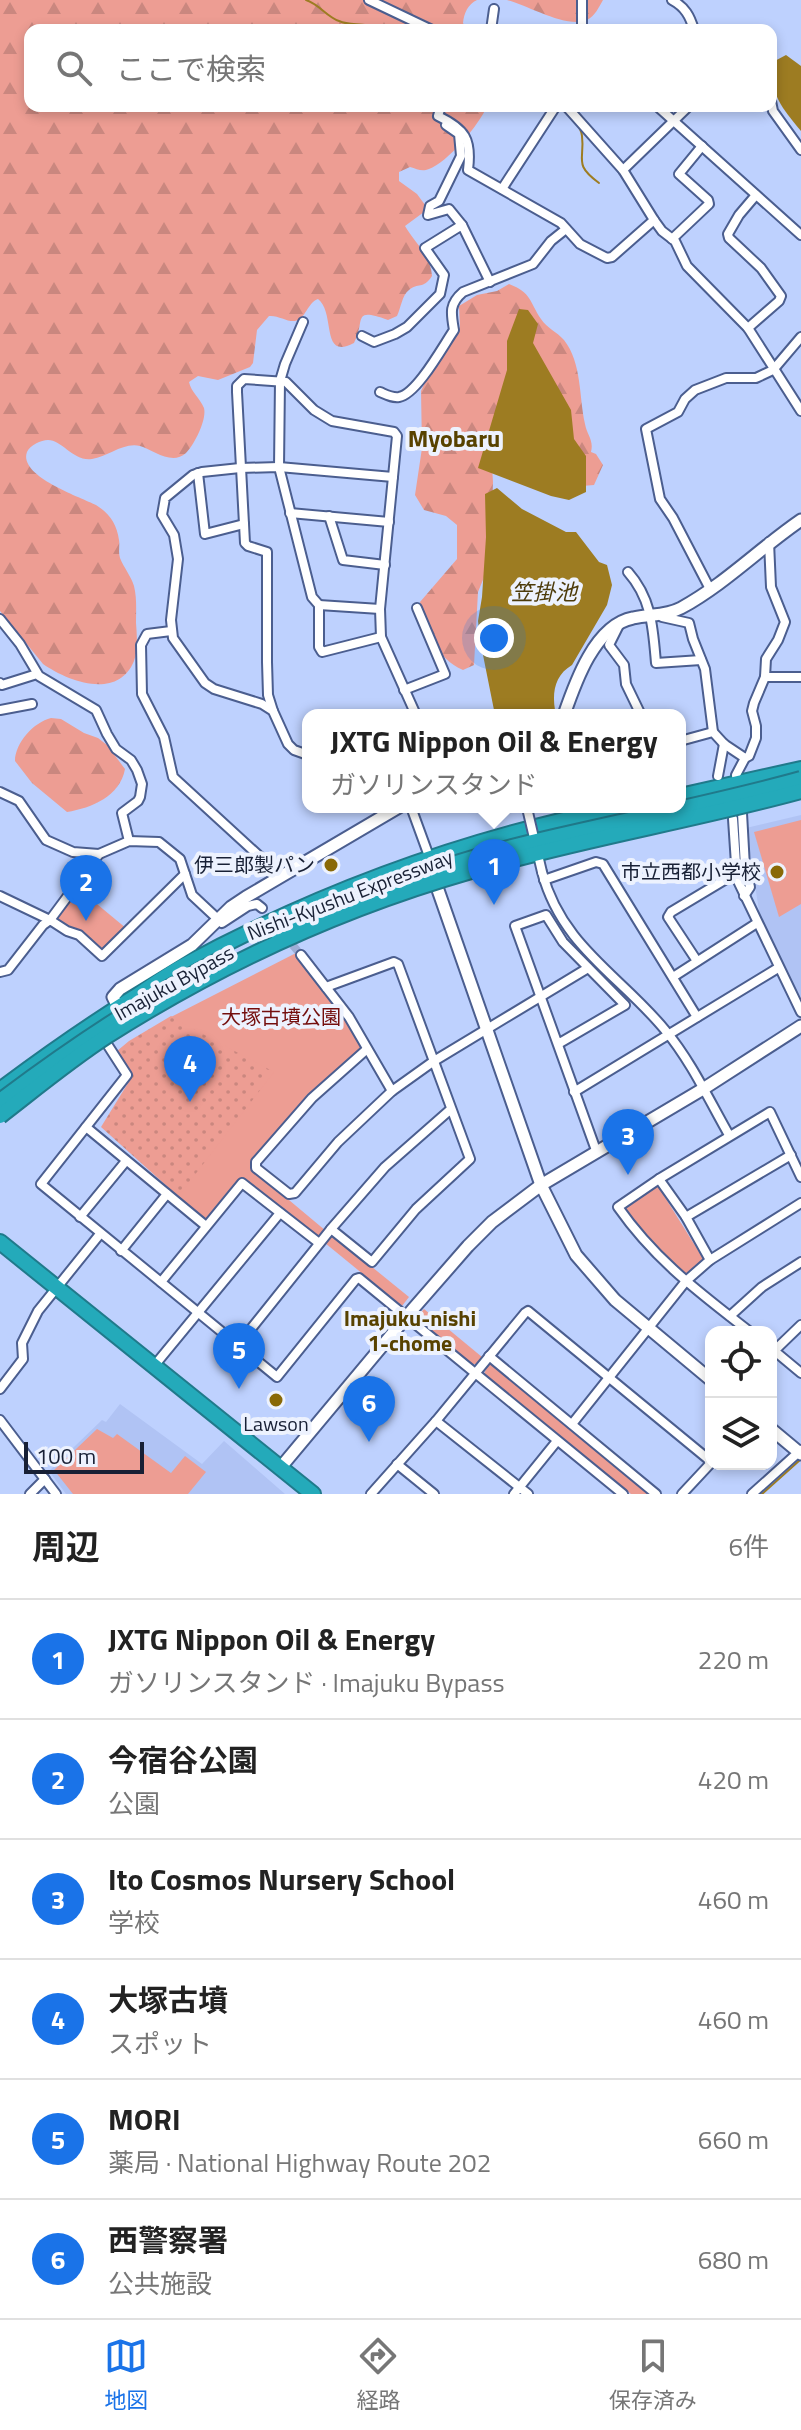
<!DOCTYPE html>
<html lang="ja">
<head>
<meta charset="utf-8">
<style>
	body { margin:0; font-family:"Titillium Web","Noto Sans JP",sans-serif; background:#f6f6f6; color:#222 }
	.controls { position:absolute; right:24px; bottom:24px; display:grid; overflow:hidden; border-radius:16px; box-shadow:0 4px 12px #0003 }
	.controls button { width:72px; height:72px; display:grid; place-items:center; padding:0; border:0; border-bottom:2px solid #e0e0e0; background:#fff; color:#222; font:40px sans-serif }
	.scale { position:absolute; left:24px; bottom:20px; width:120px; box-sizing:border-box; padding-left:8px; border:4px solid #182035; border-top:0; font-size:22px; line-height:28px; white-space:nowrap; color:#182035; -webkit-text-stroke:6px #edf2fe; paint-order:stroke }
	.you { position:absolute; left:494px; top:638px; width:28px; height:28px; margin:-20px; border:6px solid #fff; border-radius:50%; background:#1a73e8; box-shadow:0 0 0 12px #1a73e833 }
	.badge { display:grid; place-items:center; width:52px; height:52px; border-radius:50%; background:#1a73e8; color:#fff; font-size:26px; font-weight:700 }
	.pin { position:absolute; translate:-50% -66px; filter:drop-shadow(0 2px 4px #0008) }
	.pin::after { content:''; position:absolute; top:42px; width:28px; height:24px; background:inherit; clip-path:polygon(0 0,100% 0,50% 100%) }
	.popup { position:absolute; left:302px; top:709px; width:384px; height:104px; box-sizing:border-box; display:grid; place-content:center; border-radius:16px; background:#fff; filter:drop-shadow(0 2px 6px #0005); font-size:26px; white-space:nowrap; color:#767676 }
	.popup b { font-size:30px; color:#222 }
	.popup::after { content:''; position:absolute; left:50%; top:100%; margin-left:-16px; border:16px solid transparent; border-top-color:#fff }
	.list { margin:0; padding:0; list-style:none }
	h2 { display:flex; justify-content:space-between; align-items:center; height:104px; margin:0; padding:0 32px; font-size:34px }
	h2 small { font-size:26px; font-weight:400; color:#767676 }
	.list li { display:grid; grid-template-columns:52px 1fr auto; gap:24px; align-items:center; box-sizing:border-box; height:120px; padding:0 32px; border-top:2px solid #e0e0e0 }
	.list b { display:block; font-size:30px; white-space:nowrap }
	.list p { margin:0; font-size:26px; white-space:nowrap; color:#767676 }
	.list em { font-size:26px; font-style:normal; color:#767676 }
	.icon { flex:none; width:44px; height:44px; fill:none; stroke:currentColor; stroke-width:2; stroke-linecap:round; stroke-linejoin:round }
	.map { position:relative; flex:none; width:801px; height:1494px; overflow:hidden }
	.search { position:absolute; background:#fff; box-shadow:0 4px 12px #0003; left:24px; right:24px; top:24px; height:88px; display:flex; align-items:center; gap:20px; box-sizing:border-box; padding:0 28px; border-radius:16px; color:#767676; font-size:30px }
	.sheet { height:824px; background:#fff }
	nav { display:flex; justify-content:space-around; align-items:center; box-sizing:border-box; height:112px; border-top:2px solid #e0e0e0; background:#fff; font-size:22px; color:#767676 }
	nav a { display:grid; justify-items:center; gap:4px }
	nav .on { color:#1a73e8 }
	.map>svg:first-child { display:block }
</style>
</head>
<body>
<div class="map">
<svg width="801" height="1494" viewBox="0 0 801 1494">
	<defs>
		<pattern id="grass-dots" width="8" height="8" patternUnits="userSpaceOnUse" patternTransform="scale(2)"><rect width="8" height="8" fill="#ed9d93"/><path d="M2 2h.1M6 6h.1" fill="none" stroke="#ca877f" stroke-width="1.8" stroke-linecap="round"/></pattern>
		<pattern id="forest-firs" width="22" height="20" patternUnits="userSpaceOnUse" patternTransform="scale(2)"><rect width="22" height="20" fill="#ed9d93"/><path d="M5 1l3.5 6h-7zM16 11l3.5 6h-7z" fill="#ca877f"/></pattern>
	</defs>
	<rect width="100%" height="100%" fill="#bed1fe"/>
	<g fill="#b0c3f4">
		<polygon points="801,815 801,998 760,917 746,828"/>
		<polygon points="120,1404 202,1464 224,1441 285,1494 66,1494 49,1471 102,1420 106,1422"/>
	</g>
	<polygon fill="url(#grass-dots)" points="171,1016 274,1071 277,1091 189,1206 101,1127 133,1075 117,1051 129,1041"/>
	<g fill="url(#forest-firs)">
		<path d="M0 0H477C468 4 464 13 463 23L467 30H30V106H487C480 124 447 163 429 169 422 172 417 169 410 167L399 172V181L417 194 428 209 405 226C415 243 431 256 432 276 423 290 418 282 409 290 402 295 401 308 397 316L388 320C351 307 366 320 354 343 320 361 336 313 318 299 308 302 305 320 295 321 287 322 278 315 269 316L257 330 253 363 250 367 218 380 198 376 189 382C191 392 200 398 204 408 207 420 194 445 186 453 172 466 153 450 140 446 123 442 108 457 92 459 74 462 62 440 48 440 41 440 30 445 27 452 18 476 80 497 96 505 109 513 117 524 119 540 120 546 118 552 120 558 124 568 131 576 134 586 137 598 136 611 136 623 137 635 138 650 134 661 118 700 69 682 43 664L0 611Z"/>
		<path d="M507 0H603C599 7 595 16 587 20 567 29 527 5 507 0Z"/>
		<path d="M509 284C532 293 529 301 541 319 547 328 557 332 564 340 582 363 579 397 585 424 587 435 594 440 591 452L596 454 603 465 594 485 582 486 511 373 491 452 493 482 491 539 487 570 478 592 474 665 463 670C437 659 424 629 420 602L457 559V525L446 516 424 510 415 495 422 448 421 391 439 353 460 327 459 306 477 295 497 291Z"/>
		<path d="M51 718 61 719 84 733 98 738 107 745 125 769C120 796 92 808 67 812L32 783 15 761C15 743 34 722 51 718Z"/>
	</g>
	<g fill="#ed9d93">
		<polygon points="801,820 801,904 779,917 754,832"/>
		<polygon points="80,890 127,929 104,951 56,921 55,917 69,900"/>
		<polygon points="296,953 344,1016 362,1046 361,1051 328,1079 253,1170 326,1231 321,1237 317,1237 245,1180 238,1180 206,1219 177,1198 274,1072 171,1017"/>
		<path d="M658 1186 704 1260 687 1275C664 1256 639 1235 625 1207Z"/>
		<polygon points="331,1236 335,1237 409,1297 402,1306 325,1243"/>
		<polygon points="424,1309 482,1357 476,1364 472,1364 420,1321 417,1317"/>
		<polygon points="488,1365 492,1365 650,1494 631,1494 484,1374"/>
		<polygon points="97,1429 113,1438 117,1434 171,1473 185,1456 206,1472 188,1494 73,1494 54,1470"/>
	</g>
	<g fill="#9d7c22">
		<path d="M786 55 801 66V131C781 107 771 95 771 63Z"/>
		<polygon points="519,309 528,310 538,324 533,343 571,410 574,439 586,456 586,492 569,500 551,496 478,468 507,370 507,341"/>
		<path d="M497 488 522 509 566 532H576L599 562 607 565 612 585 607 605 572 665C555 675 552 692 555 710L552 715H495L481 645 478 621 482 597 486 537 485 494Z"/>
	</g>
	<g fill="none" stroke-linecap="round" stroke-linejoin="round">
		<g stroke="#9d7c22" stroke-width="2">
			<path d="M306 0C319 4 327 17 339 21 352 27 365 21 377 30"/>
			<path d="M562 109C569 116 581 125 582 136 585 160 573 164 599 183"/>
			<polyline points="762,1494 800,1460"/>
		</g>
		<polyline stroke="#9daed6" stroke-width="8" stroke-dasharray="8 4" stroke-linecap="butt" points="285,936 301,955"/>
		<g stroke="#4b5e8f" stroke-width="12">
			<g id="street">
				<polyline points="369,0 432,30"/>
				<polyline points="582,0 582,30"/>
				<path d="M672 0C685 7 690 16 694 30"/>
				<polyline points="491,30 494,9"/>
				<polyline points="771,101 773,111 801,150"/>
				<path d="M441 106 438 116C465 129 472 139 468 170L561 223 580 244 607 258 612 257 654 220"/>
				<polyline points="566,106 623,170 654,220 662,231 675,241 687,266 748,328 801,411"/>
				<polyline points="657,106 801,235"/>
				<polyline points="446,125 459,134 461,156 439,201 430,206 428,215 449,209 462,225"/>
				<polyline points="623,170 689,106"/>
				<polyline points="502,189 556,106"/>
				<polyline points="672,239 709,204 708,200 679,174 702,146"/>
				<polyline points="303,322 285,364 280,381 279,467 312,597 319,605 319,647 322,652 381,637"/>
				<polyline points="748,328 779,301 781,296 761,268 729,238 728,234 739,215 756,195"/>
				<polyline points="362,336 374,342 395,334 407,327 440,294 444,275 425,248 462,225 490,282"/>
				<path d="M380 392C387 395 392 398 399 397 417 394 443 346 454 330 451 313 449 304 463 292L533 264 551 241 566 229"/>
				<polyline points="198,473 205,534 244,524"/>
				<polyline points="290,513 389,522"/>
				<polyline points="329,516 343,560 385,565"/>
				<path d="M628 572C652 599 653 629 656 663L701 660"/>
				<polyline points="710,589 673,518 660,499 646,429 678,412 685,399 695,390 726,378 756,378 773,370 801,337"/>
				<polyline points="319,605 380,609"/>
				<polyline points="661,614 662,617 689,623 693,639 705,669 713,732"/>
				<polyline points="0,619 20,644 39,676 96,710 107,734 116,749 131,760 137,770 142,784 140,797 138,801 122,813 129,841"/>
				<polyline points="618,627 609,645 624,665 626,684 641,715"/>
				<polyline points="171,631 147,634 141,645 142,694 164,737 173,777 281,876"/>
				<polyline points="765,677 801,677"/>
				<polyline points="0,683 2,685 37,674"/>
				<polyline points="404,690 445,674 417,608"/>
				<polyline points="0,710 32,704"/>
				<polyline points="273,711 268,695 267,662 267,552 248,546 245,543 237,392 237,386 244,379 286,382 314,410 332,421 394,432 397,436 380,609 381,637 416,715"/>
				<polyline points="680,741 713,732 724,744 745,758 749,756 756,738 756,726 752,711 754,703 765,677 766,659 778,640 785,622 771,587 769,542"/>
				<polyline points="308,755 294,750 288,744 273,711 262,704 214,689 205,683 173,638 171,620 178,559 174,535 162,515 165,498 193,475 202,472 240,468 279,467 393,477"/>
				<polyline points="718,776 724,744"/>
				<polyline points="737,784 736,775 745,758"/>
				<polyline points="0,792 19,801 46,840 73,852 99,854"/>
				<polyline points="411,807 430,859"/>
				<polyline points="742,813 745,867 750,887 744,896"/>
				<polyline points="733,819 737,879 801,1012"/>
				<path d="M542 872C562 947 620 975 665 1030 691 1061 709 1100 729 1135"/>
				<polyline points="544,880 596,862 603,864 697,1017"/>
				<polyline points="0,896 50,920 99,854 129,841 159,842 180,859 192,895 222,923 248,906 257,904 262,908"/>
				<polyline points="301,955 349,1017 392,1091"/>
				<polyline points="697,961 668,917 671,912 736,873"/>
				<polyline points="0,972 8,970 43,925 50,920 67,931 79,935 102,956 185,874"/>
				<polyline points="673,977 757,923"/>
				<polyline points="326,987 394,962 398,964 470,1159 416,1209 372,1262 331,1229 385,1167 451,1109"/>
				<polyline points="107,1044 127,1075 41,1184 277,1377 356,1279 359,1278 623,1494"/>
				<polyline points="558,1044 625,1005 563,942 546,915 515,926 597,1153"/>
				<polyline points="366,1050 312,1098 256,1162 256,1168 289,1194 295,1193 338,1142 392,1091 434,1061 588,968"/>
				<polyline points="574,1092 778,968"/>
				<polyline points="86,1127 206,1226"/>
				<polyline points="659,1179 686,1217 710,1260"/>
				<polyline points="80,1217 126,1161"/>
				<polyline points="686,1217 791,1155"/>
				<polyline points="121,1251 167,1194"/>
				<polyline points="161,1282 242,1183 319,1243"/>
				<polyline points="730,1316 762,1287 801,1262"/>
				<path d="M750 1332C699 1292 656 1261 618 1207L659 1179 770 1112 801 1177"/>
				<polyline points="238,1345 331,1229"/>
				<polyline points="771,1348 801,1373"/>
				<polyline points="774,1351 801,1325"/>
				<polyline points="489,1356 656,1494"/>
				<polyline points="154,1366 280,1213"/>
				<polyline points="0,1389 23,1359 22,1343 38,1311 100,1234"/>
				<polyline points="0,1420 56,1494"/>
				<polyline points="436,1421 528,1494"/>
				<polyline points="572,1424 686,1281 710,1260 801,1203"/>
				<polyline points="397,1464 434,1494"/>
				<polyline points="30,1494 45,1479"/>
				<polyline points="371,1494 436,1421 525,1313 528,1311 708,1459 710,1464 682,1494"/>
				<polyline points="514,1494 557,1441"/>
				<polyline points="752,1494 801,1450"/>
			</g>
		</g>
		<g stroke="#4b5e8f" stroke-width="15">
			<g id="secondary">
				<path d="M564 715C575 683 595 625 633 618 649 614 666 616 681 608 725 584 760 548 801 520"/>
				<polyline points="437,887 541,1185 576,1255 615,1300 711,1380"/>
				<polyline points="118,1007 113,997 120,989 192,945 231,907 246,897 399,807"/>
				<polyline points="771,1429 801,1454"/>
				<polyline points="281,1467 413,1309 468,1246 492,1222 541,1185 703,1089 801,1026"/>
			</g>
		</g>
		<g stroke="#207a8b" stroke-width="18">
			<g id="highway">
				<polyline points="680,796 801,769"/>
				<path d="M0 1090C44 1057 88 1026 135 997 150 987 165 976 181 967 319 892 470 837 624 807"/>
				<polyline points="0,1242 313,1494"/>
			</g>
		</g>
		<use href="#street" stroke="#fff" stroke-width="8"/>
		<use href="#secondary" stroke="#fff" stroke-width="11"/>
		<use href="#highway" stroke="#24aaba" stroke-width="14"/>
		<g stroke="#4b5e8f" stroke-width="12" stroke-linecap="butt">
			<polyline id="street-bridge" points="527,808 542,872"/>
		</g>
		<g stroke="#207a8b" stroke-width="18" stroke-linecap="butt">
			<g id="highway-bridge">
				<path d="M276 932C358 896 441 864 528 843 619 821 711 804 801 779"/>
				<path d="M0 1101C73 1046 147 996 229 955"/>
				<path d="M0 1116C35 1089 70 1060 107 1036 220 964 342 908 471 871 580 839 691 821 801 791"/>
			</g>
		</g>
		<use href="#street-bridge" stroke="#fff" stroke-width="8"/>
		<use href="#highway-bridge" stroke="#24aaba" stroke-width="14"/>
	</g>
	<g fill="#896907" stroke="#edf2fe" stroke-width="3">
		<circle cx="331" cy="865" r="8"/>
		<circle cx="777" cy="872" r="8"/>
		<circle cx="276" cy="1400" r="8"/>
	</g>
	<g text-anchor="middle" stroke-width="8" stroke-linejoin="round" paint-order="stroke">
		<g font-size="20" fill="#182035" stroke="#edf2fe" text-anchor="end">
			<text x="315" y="872">伊三郎製パン</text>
			<text x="761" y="879">市立西都小学校</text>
			<text x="276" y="1431" text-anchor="middle">Lawson</text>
		</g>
		<g font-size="20" fill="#182035" stroke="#edf2fe">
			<text transform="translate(350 895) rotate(-21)" y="7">Nishi-Kyushu Expressway</text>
			<text transform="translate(174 983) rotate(-29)" y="7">Imajuku Bypass</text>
		</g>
		<g font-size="20" fill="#740e0d" stroke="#edf2fe">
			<text x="281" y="1024">大塚古墳公園</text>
		</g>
		<g font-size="22" font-style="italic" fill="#4d3b0a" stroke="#edf2fe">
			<text x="544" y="600">笠掛池</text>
		</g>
		<g font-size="22" font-weight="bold" fill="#584200" stroke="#edf2fe">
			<text x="410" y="1326">Imajuku-nishi<tspan x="410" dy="25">1-chome</tspan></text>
		</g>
		<g font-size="24" font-weight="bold" fill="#584200" stroke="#edf2fe">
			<text x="454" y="447">Myobaru</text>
		</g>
	</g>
</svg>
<div class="controls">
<button><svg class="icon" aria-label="locate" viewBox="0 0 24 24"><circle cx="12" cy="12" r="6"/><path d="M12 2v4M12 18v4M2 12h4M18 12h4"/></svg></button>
<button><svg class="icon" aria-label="layers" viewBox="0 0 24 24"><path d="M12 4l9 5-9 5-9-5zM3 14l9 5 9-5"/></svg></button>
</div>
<div class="scale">100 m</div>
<div class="you"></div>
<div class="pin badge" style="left:494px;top:905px">1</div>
<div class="popup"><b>JXTG Nippon Oil &amp; Energy</b>ガソリンスタンド</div>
<div class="pin badge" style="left:86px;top:921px">2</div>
<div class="pin badge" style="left:628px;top:1175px">3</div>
<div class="pin badge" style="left:190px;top:1102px">4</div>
<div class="pin badge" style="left:239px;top:1389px">5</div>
<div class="pin badge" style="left:369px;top:1442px">6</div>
<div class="search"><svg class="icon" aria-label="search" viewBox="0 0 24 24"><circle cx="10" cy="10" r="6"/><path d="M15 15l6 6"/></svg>ここで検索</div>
</div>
<section class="sheet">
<h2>周辺<small>6件</small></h2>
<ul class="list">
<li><span class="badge">1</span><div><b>JXTG Nippon Oil &amp; Energy</b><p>ガソリンスタンド · Imajuku Bypass</p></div><em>220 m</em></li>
<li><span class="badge">2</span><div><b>今宿谷公園</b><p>公園</p></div><em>420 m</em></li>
<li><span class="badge">3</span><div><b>Ito Cosmos Nursery School</b><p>学校</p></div><em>460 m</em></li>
<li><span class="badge">4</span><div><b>大塚古墳</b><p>スポット</p></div><em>460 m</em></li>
<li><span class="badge">5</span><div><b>MORI</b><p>薬局 · National Highway Route 202</p></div><em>660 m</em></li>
<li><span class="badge">6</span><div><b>西警察署</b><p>公共施設</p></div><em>680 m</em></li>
</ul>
</section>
<nav>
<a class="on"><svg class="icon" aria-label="map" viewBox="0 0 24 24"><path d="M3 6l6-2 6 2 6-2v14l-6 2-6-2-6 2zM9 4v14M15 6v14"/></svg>地図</a>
<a><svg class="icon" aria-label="directions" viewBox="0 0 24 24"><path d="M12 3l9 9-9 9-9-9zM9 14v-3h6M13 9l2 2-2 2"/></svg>経路</a>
<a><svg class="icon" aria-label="saved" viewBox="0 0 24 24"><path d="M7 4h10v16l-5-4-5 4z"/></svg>保存済み</a>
</nav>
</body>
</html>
